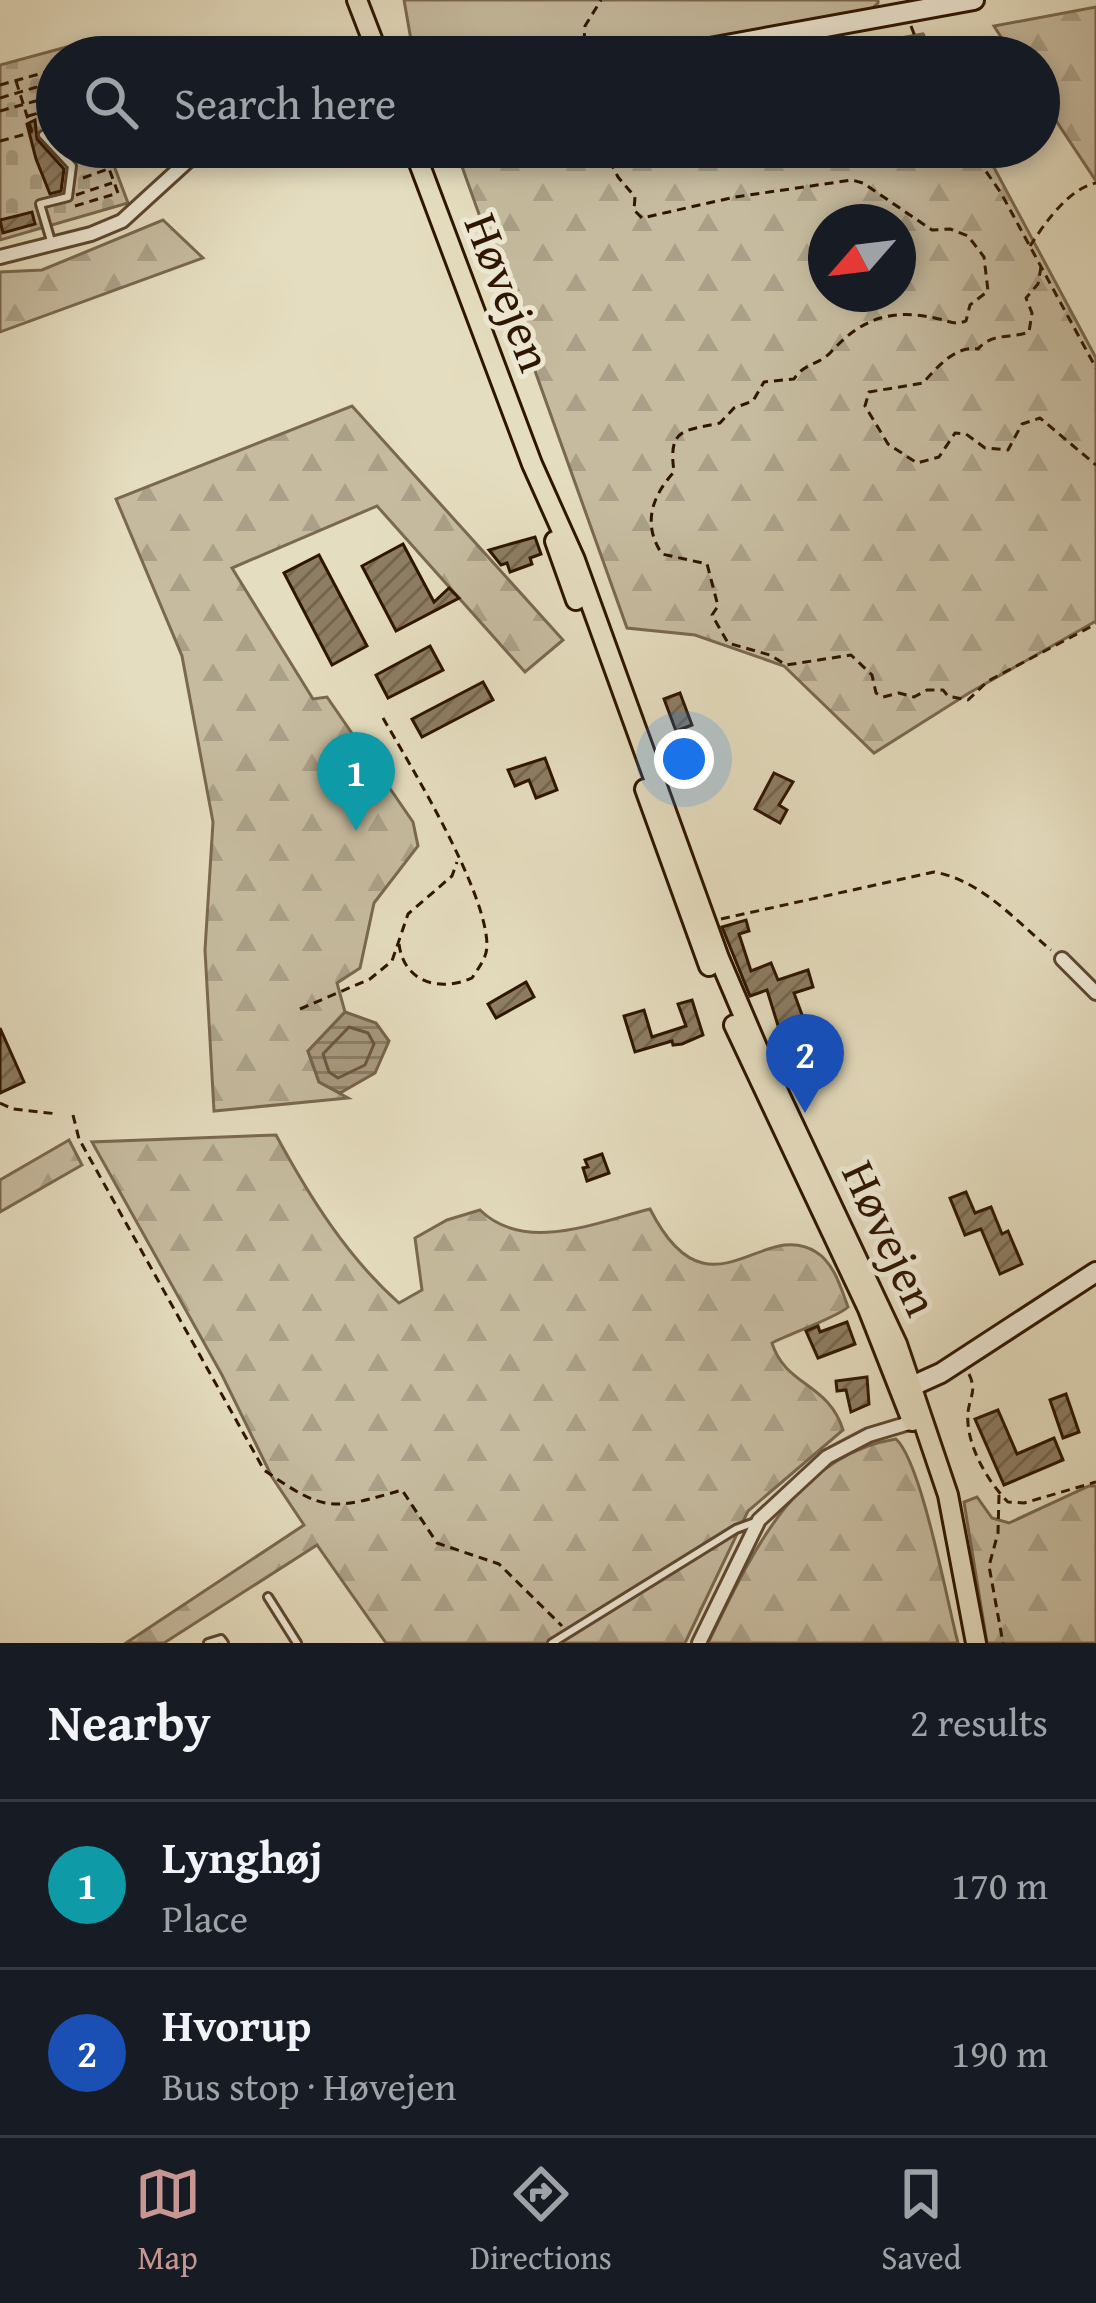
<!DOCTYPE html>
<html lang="en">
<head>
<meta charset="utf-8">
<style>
  :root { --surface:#171b24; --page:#20242c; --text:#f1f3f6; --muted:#9ea1a6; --line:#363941; --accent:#c59692 }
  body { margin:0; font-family:"Gentium Book Plus",serif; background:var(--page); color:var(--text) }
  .compass { position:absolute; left:808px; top:204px; width:108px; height:108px; border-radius:50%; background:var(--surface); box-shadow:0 6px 18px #0003; rotate:242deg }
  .you { position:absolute; left:684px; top:759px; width:42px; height:42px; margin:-30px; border:9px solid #fff; border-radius:50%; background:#1a73e8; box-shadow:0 0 0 18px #1a73e833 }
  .badge { display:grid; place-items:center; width:78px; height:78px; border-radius:50%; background:var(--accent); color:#fff; font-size:39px; font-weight:700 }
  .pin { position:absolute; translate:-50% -99px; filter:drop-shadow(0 3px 6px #0008) }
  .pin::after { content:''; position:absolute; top:63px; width:42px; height:36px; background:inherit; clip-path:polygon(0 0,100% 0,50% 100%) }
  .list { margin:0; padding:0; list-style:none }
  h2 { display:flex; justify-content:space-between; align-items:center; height:156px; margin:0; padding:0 48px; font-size:51px }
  h2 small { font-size:39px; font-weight:400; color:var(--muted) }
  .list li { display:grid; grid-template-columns:78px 1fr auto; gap:36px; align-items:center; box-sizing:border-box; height:168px; padding:0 48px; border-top:3px solid var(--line) }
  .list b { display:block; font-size:45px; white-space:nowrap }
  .list p { margin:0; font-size:39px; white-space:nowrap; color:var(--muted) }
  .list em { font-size:39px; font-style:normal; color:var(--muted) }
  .icon { flex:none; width:66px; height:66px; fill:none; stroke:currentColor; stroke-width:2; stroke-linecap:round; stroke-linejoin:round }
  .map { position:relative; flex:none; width:1096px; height:1643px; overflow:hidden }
  .search { position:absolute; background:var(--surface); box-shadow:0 6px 18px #0003; left:36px; right:36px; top:36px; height:132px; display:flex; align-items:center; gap:30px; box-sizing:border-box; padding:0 42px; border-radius:66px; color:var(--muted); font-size:45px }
  .sheet { height:492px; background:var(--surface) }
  nav { display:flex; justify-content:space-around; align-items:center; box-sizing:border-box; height:168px; border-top:3px solid var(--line); background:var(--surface); font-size:33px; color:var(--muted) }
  nav a { display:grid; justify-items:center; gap:6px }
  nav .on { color:var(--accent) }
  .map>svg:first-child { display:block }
  .grass { fill:#c6bb9f; stroke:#7a6850; stroke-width:3 }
  .forest { fill:url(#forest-firs); stroke:#7a6850; stroke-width:3; fill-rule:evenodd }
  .cemetery { fill:url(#cemetery-stones); stroke:#7a6850; stroke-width:3 }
  .water { fill:url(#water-rules); stroke:#77644c; stroke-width:3 }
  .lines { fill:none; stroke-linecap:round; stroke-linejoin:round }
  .shore { stroke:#6a573f; stroke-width:3 }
  .building { fill:url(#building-hatch); stroke:#2e1500; stroke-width:3 }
  .lane-casing { stroke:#5c4730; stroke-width:12 }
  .street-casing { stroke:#5c4730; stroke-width:18 }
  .secondary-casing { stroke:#2e1500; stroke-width:24 }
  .primary-casing { stroke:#2e1500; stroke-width:24 }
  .path { stroke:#2e1500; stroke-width:3; stroke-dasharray:9 6; stroke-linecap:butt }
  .lane { stroke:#eee9d5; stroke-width:6 }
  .street { stroke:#eee9d5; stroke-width:12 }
  .secondary { stroke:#eee9d5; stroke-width:18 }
  .primary { stroke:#e5ddbf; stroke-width:18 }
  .labels { text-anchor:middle; stroke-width:10; stroke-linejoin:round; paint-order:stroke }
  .street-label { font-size:48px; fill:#2e1500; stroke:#eee9d5 }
</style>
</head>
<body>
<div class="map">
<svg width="1096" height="1643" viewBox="0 0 1096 1643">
  <defs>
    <pattern id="forest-firs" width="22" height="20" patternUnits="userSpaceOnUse" patternTransform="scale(3)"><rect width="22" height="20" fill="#c6bb9f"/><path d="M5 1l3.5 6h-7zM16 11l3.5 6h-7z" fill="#aaa087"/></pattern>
    <pattern id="cemetery-stones" width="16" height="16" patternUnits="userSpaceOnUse" patternTransform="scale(3)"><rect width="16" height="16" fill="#c6bb9f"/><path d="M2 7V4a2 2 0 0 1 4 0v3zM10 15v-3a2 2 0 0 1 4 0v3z" fill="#aaa087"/></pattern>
    <pattern id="water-rules" width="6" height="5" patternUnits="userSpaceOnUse" patternTransform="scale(3)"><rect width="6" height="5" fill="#a7997e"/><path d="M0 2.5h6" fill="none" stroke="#887c65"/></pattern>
    <pattern id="building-hatch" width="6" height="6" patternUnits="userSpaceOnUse" patternTransform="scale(3)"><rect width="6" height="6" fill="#8d7d63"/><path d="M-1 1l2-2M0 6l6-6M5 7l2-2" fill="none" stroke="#74654f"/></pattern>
  </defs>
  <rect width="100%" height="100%" fill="#e5ddbf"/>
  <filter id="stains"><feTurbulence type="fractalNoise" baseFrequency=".00167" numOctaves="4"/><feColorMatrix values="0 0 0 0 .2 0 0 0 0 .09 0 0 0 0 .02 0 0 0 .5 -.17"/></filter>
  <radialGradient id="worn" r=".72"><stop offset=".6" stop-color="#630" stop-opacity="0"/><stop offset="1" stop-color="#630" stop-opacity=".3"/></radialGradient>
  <!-- grass -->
  <polygon class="grass" points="404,0 878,0 878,3 868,12 615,57 414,57"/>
  <!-- forest -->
  <g class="forest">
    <polygon points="1096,7 1096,181 1039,95 1039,57 1014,57 994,26"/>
    <polygon points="923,34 935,57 794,57"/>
    <path d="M455,147H983L1096,358V621L969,693L874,753L784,666L695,635L627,628ZM826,222H898V294H826Z"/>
    <polygon points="163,220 203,258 0,332 0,272 42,270"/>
    <polygon points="352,406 563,640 525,672 377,506 232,568 313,699 327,697 413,822 418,846 374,903 360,968 337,983 345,1012 308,1051 319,1082 348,1098 214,1111 205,950 213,822 182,656 116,499"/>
    <path d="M276,1135C309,1196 347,1257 399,1303L422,1290L415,1238L447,1220L480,1210C525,1254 597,1222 650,1209C709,1325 762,1217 816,1252C834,1263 841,1288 848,1307C838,1317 789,1334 772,1343C785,1386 829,1383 843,1430L748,1511L685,1643H386L317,1545L164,1643H126L304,1525L272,1477L222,1375L92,1142Z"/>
    <polygon points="69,1140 82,1165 0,1212 0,1180"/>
    <path d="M896,1439C922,1463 947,1602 958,1643H708C749,1560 793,1455 896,1439Z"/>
    <polygon points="1089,1486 1096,1486 1096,1643 987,1643 964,1502 977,1497 992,1518 1009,1523"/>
  </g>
  <!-- cemetery -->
  <polygon class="cemetery" points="70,46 74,57 57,57 57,147 107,147 128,203 0,240 0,65"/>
  <!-- water -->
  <polygon class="water" points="345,1012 376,1023 389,1041 375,1073 340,1093 319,1082 308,1051"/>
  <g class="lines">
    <!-- shore -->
    <polygon class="shore" points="349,1027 368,1033 374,1044 365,1065 338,1078 329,1072 323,1054"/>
  </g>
  <!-- building -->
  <g class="building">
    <polygon points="35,120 37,139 64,169 61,191 50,194 36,159 27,124"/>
    <polygon points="32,212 35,224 3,233 0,220"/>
    <polygon points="535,537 541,554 530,558 532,564 510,572 507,563 501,565 489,550"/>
    <polygon points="403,544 434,602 449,588 459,598 396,631 362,566"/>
    <polygon points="319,555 367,646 332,665 284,573"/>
    <polygon points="430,646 443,670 388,698 376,675"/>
    <polygon points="483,682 493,700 422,737 412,719"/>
    <polygon points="680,693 692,725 676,731 664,699"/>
    <polygon points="545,758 557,790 536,798 529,780 515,786 508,770"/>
    <polygon points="774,773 793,782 779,805 787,810 780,823 755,809"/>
    <polygon points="746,920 749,931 739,934 751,971 771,963 778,980 808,970 813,987 794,993 805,1023 780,1032 767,990 750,996 722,927"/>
    <polygon points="526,982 534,997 496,1018 488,1004"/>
    <polygon points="692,1000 703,1035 682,1044 673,1045 672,1041 635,1052 624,1016 644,1010 652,1037 686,1026 678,1004"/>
    <polygon points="0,1028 24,1082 0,1093"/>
    <polygon points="602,1154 609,1173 587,1181 583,1168 588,1167 585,1160"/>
    <polygon points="966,1192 975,1213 991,1207 1002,1234 1008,1231 1022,1264 1000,1274 981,1229 965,1235 950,1198"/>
    <polygon points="847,1322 855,1344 818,1358 806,1331 818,1326 820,1332"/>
    <polygon points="867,1377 869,1404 851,1412 846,1390 837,1391 836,1381"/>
    <polygon points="1066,1394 1079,1432 1063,1438 1050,1400"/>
    <polygon points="998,1410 1017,1454 1054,1438 1063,1460 1004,1485 975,1419"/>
  </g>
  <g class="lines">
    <defs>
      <g id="lane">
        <polyline points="43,135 72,166 68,197 40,204 51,241"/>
        <polyline points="109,152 137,148 186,159"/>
        <polyline points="268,1597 297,1643"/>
        <polyline points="208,1643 221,1639 224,1643"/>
        <polyline points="552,1643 736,1529 755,1522"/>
      </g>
      <g id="street">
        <polyline points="0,257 91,234 122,221 190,159 240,147"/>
        <polyline points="1062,959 1096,993"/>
        <polyline points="699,1643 759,1520 827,1457 869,1435 919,1420"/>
      </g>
      <g id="secondary">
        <polyline points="660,57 974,0"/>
        <polyline points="901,1391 941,1373 1096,1272"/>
      </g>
      <g id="primary">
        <polyline points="357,0 379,57"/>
        <polyline points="413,147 532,464 575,560 719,958 757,1047 897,1344 948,1495 976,1643"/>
        <polyline points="555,541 576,600"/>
        <polyline points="645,789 709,966"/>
        <polyline points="734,1025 868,1309 912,1421"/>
      </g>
    </defs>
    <!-- lane casing -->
    <use href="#lane" class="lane-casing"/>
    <!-- street casing -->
    <use href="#street" class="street-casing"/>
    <!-- secondary casing -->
    <use href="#secondary" class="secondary-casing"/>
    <!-- primary casing -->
    <use href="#primary" class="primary-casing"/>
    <!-- path -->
    <g class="path">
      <polyline points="911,26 923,57"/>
      <polyline points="583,57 585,26 601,0"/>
      <polyline points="16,81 32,132 36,131"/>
      <polyline points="0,85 57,69"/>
      <polyline points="0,98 57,81"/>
      <polyline points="0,111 57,95"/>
      <polyline points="28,116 57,108"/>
      <polyline points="0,141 30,133"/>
      <path d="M603,147L618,177L635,197L634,210L642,218L735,197L852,180L863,183L932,230L950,229L968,236L984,257L988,291L970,305L966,321C955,325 951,322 939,319C893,308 863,317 831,352C819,365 804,363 794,379L764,382L753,401L734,408L720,423C683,431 668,428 674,472C652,496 642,524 662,554L707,564L718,606L712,615L728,643L770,655L786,665L851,655L872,675L876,693L883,697L899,693L914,697L927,690H943L948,696L968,700L988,681L1096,624"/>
      <polyline points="969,147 1001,193 1096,368"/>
      <polyline points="82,162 101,155"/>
      <polyline points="83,178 108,169"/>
      <polyline points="76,195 112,183"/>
      <polyline points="75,206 118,193 107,163"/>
      <path d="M1030,246C1045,223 1068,189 1096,183"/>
      <path d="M1041,267L1038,284L1026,298L1032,313L1029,332C1011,339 993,332 978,349C956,345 937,367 923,383L869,392L865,406L888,444L917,463L939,457L955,433L966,434L985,448L1008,450L1022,424L1040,418L1096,465"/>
      <path d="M383,718C412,768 486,890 487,945C487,958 479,967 472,978C440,992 404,983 399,944"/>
      <path d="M721,919L934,872C981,880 1016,921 1051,950"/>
      <polyline points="300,1009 370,979 392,961 408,914 452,876 457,862"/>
      <polyline points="0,1103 13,1109 58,1114"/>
      <path d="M73,1115L79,1139L264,1470C325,1513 333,1510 402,1490L437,1543L499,1564L562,1626"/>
      <path d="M969,1374C977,1391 970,1396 968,1412C965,1443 987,1481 1008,1502L1024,1503L1096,1482"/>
      <polyline points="999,1495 998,1533 989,1566 1003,1643"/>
    </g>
    <!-- lane -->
    <use href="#lane" class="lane"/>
    <!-- street -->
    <use href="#street" class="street"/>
    <!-- secondary -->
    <use href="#secondary" class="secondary"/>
    <!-- primary -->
    <use href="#primary" class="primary"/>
  </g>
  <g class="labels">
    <!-- street labels -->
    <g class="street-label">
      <text transform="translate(509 292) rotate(69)" y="17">Høvejen</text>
      <text transform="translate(891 1238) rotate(65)" y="17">Høvejen</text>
    </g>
  </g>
  <rect width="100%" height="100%" filter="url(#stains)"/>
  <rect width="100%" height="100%" fill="url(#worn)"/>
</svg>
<svg class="compass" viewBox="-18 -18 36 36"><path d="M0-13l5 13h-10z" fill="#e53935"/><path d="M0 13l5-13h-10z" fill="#9ea1a6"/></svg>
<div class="you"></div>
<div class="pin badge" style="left:356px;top:831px;background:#0f9aa8">1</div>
<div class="pin badge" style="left:805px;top:1113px;background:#1a4fb4">2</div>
<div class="search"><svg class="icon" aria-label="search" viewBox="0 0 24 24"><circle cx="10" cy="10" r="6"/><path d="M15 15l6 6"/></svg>Search here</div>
</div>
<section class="sheet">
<h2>Nearby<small>2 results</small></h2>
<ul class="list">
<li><span class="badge" style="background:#0f9aa8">1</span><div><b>Lynghøj</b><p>Place</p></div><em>170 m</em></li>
<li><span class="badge" style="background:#1a4fb4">2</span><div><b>Hvorup</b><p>Bus stop · Høvejen</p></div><em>190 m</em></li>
</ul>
</section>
<nav>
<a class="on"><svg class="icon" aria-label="map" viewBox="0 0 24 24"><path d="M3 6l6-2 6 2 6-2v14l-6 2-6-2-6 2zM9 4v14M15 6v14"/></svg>Map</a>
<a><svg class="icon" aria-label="directions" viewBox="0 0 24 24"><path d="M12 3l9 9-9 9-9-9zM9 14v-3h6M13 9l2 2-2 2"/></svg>Directions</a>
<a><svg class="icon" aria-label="saved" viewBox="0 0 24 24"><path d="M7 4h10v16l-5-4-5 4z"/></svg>Saved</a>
</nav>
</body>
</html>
